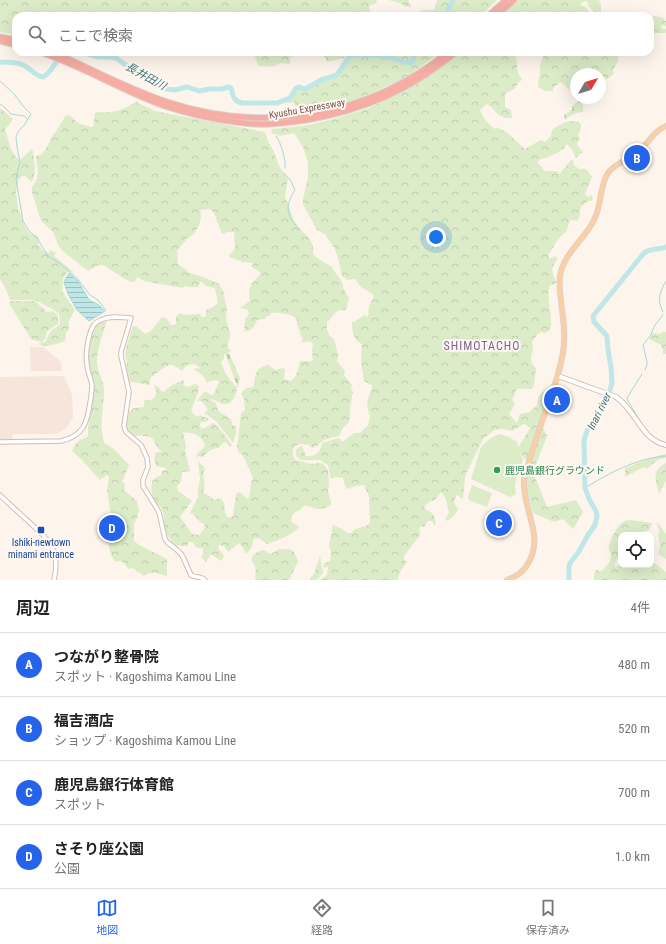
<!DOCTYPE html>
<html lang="ja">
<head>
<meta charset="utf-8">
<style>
  :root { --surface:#fff; --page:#f6f6f6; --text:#222; --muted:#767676; --line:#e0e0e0; --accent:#2563eb }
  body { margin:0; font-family:"Roboto Condensed","Noto Sans JP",sans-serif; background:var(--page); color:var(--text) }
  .controls { position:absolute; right:12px; bottom:12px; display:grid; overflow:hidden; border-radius:8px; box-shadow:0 4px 16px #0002 }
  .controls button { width:36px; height:36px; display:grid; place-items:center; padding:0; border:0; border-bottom:1px solid var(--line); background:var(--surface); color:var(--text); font:20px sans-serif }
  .compass { position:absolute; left:570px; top:68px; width:36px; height:36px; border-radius:50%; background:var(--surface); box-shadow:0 4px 16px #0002; rotate:52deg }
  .you { position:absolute; left:436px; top:237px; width:14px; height:14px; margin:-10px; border:3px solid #fff; border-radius:50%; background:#1a73e8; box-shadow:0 0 0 6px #1a73e833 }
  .badge { display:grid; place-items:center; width:26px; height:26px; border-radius:50%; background:var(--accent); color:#fff; font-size:13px; font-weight:700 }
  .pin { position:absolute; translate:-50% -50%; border:2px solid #fff; box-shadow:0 1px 4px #0006 }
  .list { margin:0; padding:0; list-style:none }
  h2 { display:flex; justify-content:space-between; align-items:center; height:52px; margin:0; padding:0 16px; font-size:17px }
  h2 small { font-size:13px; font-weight:400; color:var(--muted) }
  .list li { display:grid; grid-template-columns:26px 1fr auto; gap:12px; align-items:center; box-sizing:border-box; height:64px; padding:0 16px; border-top:1px solid var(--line) }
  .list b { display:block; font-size:15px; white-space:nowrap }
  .list p { margin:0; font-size:13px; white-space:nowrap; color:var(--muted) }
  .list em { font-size:13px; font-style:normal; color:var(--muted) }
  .icon { flex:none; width:22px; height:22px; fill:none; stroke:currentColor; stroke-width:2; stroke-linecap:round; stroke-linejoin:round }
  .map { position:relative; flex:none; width:666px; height:580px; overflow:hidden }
  .search { position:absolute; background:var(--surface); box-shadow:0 4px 16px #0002; left:12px; right:12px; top:12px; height:44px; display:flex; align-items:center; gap:10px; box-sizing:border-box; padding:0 14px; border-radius:12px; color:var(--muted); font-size:15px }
  .sheet { height:308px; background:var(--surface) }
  nav { display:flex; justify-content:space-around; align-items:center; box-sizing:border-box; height:56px; border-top:1px solid var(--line); background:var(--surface); font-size:11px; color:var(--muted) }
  nav a { display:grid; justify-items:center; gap:2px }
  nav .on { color:var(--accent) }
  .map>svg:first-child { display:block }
  .residential { fill:#f5e5da }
  .forest { fill:url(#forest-crowns) }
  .cemetery { fill:url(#cemetery-stones) }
  .pitch { fill:#dcecc9 }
  .water { fill:url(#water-rules); stroke:#a5d8d9 }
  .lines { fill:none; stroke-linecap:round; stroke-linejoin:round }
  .stream { stroke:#a5d8d9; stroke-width:1 }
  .river { stroke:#bfe7e8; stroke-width:5 }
  .tertiary-casing { stroke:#d3bcb3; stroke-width:5.5 }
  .secondary-casing { stroke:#d6bcb0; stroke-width:6 }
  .primary-casing { stroke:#d9d0cd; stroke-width:6 }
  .motorway-casing { stroke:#d9d0cd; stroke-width:7 }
  .tertiary { stroke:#fff; stroke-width:3.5 }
  .secondary { stroke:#fff; stroke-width:4 }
  .primary { stroke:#facfa5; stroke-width:4.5 }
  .motorway { stroke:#f6ada3; stroke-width:5 }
  .leisure-dot { fill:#2e9e5b; stroke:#fff8f2; stroke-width:1.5 }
  .transit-dot { fill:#1a4fb4; stroke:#fff8f2; stroke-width:1.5 }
  .labels { text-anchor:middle; stroke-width:4; stroke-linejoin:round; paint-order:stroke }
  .street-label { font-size:10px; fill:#79574d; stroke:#fff8f2 }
  .leisure-label { font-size:10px; fill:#27864d; stroke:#fff8f2; text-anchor:start }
  .transit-label { font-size:10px; fill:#164399; stroke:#fff8f2 }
  .water-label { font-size:11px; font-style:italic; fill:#407c7e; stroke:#fff8f2 }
  .quarter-label { font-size:12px; letter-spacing:1px; fill:#7e6694; stroke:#fff8f2 }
</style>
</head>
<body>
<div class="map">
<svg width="666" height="580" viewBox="0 0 666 580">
  <defs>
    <pattern id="forest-crowns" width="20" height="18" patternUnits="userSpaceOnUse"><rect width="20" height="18" fill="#dcecc9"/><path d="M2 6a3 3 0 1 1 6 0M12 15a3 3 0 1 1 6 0" fill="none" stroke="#c0ccae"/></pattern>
    <pattern id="cemetery-stones" width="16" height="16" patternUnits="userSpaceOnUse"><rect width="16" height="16" fill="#dcecc9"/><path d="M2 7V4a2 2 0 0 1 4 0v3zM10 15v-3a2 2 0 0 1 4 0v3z" fill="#c0ccae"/></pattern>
    <pattern id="water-rules" width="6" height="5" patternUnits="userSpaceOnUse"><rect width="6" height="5" fill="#bfe7e8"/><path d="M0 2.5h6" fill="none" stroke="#a0bebe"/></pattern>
  </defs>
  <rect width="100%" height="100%" fill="#fdf4eb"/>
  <!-- residential -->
  <g class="residential">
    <polygon points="30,347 43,347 61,362 62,370 61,371 31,371"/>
    <polygon points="64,376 72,395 73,412 73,417 69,424 66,428 58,433 52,434 13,434 12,439 11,440 0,440 0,377"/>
  </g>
  <!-- forest -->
  <g class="forest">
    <polygon points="0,0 376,0 377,2 375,4 369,5 370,10 369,16 135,16 132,13 128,13 127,16 16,16 16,35 0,32"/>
    <polygon points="389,0 408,0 411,5 410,8 408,6 405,7 402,4"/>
    <path d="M437,0H497L480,16H412C418,10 426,9 434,10Z"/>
    <polygon points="519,0 599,0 601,5 601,13 595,13 589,7 588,3 586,1 584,1 582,3 580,4 581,6 584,6 594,16 500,16"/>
    <polygon points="654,16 661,17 665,19 664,21 666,21 666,26 662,25 661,26 662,29 666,29 666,33 650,33 650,19"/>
    <path d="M251,52H348L344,58L327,62C326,58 324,55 321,54C314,51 298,55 290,57V64L280,63C274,68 265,66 258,66L255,56Z"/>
    <path d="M387,52H441L415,71L410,76L356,100L333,108L309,112L296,113L294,102L279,104L289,100L292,98L297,89C300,88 303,90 306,89C313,88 319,81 326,79C330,78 334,78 337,75C343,70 347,59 353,56C359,54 383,58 390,59Z"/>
    <path d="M459,52H512V55L516,57L517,63V70L522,80C518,82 518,84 516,87C513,91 508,91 505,94V107L511,110L512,118C508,118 503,118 499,115C495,112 492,107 487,104L480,110C483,118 489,125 495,129L498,127L501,130H504L525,149L541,140L545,142L551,136L552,130C560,124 572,117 581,124V128L578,135L580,139L578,141L577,145L582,151L584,152L579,155L576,158L573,151L567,144L563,149L559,152L546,158L540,159L537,162L545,171H557L559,174C563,171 567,164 571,160H573L574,165L579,169C587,168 587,170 592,177L585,194L588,197L591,195H592L593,200L591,201H588L581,207L579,219L577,221L570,220L566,232L561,236L556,242L549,254L548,256L549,258H552L555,256L557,258V260C549,269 553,273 556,282L555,284L550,285C545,299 554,315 550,330L545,333L540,332L533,340L532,342C536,352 525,359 536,368L534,385L532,389H517L512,400L515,404L509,414L517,423L520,414L530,412L537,405C537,399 539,394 544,391V400L547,403L540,422L547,436L533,472L547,507L576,500L583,512L573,529L563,519L554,522L533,513L525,485L529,469L526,461L518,448L530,428L524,424L512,431L502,429L494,430L483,439L466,474C464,482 464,491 463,499L457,495C453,501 454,504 458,509C456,515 451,518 447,521L445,519L449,513L446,499L441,492L435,500L430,501L424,507L426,510C433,512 437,518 435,526L432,521H428L424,527L421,526L419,530L420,532V535L404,556V560L407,562C405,565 402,568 400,572C399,575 399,577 397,580H320L327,575L328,567L324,568L323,564L330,561L331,552L329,546L333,525L340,528L348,533H351C356,526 365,529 370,523L369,496L364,485L356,486L346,489L343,478L335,477L331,479L328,465L320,460H301L296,456V450L299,447L302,446L306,456C311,457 318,455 320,449C321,447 322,445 322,443L339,438L341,441H344L354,433H360L368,425L370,417L367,406L368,399L372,388V385L364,381L361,362L362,344C353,340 352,331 352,322L356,321L364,315L368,317L369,306L374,296C368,288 360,291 356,279L348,280L342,276L338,258L335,249L325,234L317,230L303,204V199L308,177V163L303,147L294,133L280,136L271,133L272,129L309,125L337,118L369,108L416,84L429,76Z"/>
    <path d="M541,52H618V61L613,70L614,74C608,79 606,79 600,82V74H576V94C570,92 566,85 560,82L553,88V91H545L538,87C538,82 539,78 540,74C540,66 539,66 543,58Z"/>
    <path d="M136,102L155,111L265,132L268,141L274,152L279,166L288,179C287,182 285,195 285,197C289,205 291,214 295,222C301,234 315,236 313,254L317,258L332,267L335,272L342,282L343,288L349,298L346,310H339L335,313L327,323V329L329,335L334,340L336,346L338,356L337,361L345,371L344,375L352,385L351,388L353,393L352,395V398L350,407V418L349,422L343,428L339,436C334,437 328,438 323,441C318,444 319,446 312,448L308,444L305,445C300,442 297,445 293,449V457L296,460L311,464L318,463L323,464L328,470L329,483L328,492L329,495L331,502V505C327,507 321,510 317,509C312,508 309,505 303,506L300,510L295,512L292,516L291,521L299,527C291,536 278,540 267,544L260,539L255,538L253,541L252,547L246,554L242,546L239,543L228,552L224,546L219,545L218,548L224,556L221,561L211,554L206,562L201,557L203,555V548H197L192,542H189L187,546H182L178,545L177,548L170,543L171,540C161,528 166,521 162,508C153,503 149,490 153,480L158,476H161L162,471L166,470V468L156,466C154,461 154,457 156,452H162C158,448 155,445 153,439C147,435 142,435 135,436L128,432L126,429L129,412L134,408L144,407V400C150,402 157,398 156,391C156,390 154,386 154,385L160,388V390L164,392C170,385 176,383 184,380L183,385C188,388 190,387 195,384L199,386L198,392L191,411L194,415L198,417L200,415L209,419L206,422H201L200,425L201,429L204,428L214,423L224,434L232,445L230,447L226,442L223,443L218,448C211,449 208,451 203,457L199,456L197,458L196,456C198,452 202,450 205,446C202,434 193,433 183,432L186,446L185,451L190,471L182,472L181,482L177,486L178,491L192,501L180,517L192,534L199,535L204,529L205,525L200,522L194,515L190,513L196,501L198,499V489L200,480L198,461L205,468C203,473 203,477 204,482C205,485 204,489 203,492C207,496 210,495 214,500L221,498L224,503L225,513L228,518L233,516L236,494L239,492C243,494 245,497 248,499C252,492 249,485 253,478C250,470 246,462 242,454L239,453L237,447L241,413L245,410L244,399L241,394C244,388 247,388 253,387C256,376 254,368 268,365L275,370L283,368L285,369L284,379L291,381C298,375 298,369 300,361H313L312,349L313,344L310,341L301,343L303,338L301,336C299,328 296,326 297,319C292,314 278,312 271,313L270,316H267L265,319L257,320C253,329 254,329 244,332L245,319L248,316L249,312L247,309L240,308L250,301C247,286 252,284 261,273L252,267L253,263L242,262L236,259L231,258L229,256L235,248L234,232H227L222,234L214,213L210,209L200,210C203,218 198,231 191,236C188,238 188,237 186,240C182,244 182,246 177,250L178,264L190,273L203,277L219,284L224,293L225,300L227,309L226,320L230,332V337L227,347L231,351L224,355V359L221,362C224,372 229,380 237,387C236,396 232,408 220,403C217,401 216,400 211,399L210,401H213L216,403L218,411L231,419L233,426H236V434L233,443L216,421L204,413L208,410L202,401H197L203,393L206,391L210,395L214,394L219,382L217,380L207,382L202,375L193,369L201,368L194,364L187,365L182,371C179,369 173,364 170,365C167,365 153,375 151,378C149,381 150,382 150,385L132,382L128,383L126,367L127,362L125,354L126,348L132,328L133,326H136L145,334L151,331L162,317L166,318L171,325H174L176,324V317L179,313L186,315L200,314L201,317H204L206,316V310L213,307L218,303L215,288L206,286L202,282H200L198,287H190L184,286L183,288L144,281L138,277L134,282H130L103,265C95,265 95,268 88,271L64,252L59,247L53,232L43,222L40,218L32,192V187L36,181L38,174L36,156L42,154L49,144L52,136L57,130L66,115C72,115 73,119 77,122C82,125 87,126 93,127L95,113L97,112C112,114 123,110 136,102Z"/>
    <path d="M0,108L13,119L10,124L5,129C8,138 11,156 20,160L32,149L33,151C34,161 37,172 32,182L25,176H22L19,179L16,192L18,209L20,213L24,225L27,230L30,234L36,235L39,239C36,246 42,250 49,253L50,250L56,253L54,256L76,274L70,271L67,272L63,279L62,291L75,310L69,321V328L66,333L65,341C56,344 48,347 39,345V343L45,342L51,331L60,324L59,314L52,309L35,300H10L7,291L0,279Z"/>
    <polygon points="10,301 35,301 47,312 52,311 58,315 58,324 47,331 45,339 41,342 31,339 9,303"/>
    <path d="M108,318C104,330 96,351 97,363C98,374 105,382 104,393C103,409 99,427 104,443L114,449L129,465L122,482L125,484L124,490L137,501L139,510L137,518L134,524V541L139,545L167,559V576C158,574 152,570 144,576L133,568L128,569L125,564L121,561L115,562C110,554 107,545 110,536L107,539L104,535L103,530L114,517L110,511L108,495L107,490L109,477L107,475L100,480L82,460L72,451C76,442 78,440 88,437V427L90,414L93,390L87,368V353L90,340L98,323Z"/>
    <polygon points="663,332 666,332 666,354 663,354 663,350 661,345 649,339 652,333 660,334"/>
    <polygon points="666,454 666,458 657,460 647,469 644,467 625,477 625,468 654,457"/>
    <path d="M666,463V481L659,494C657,486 652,472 660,467C660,466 666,463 666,463Z"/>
    <path d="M631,520L652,523L649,530L639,533L638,535H621V551L619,557L616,560L614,567L621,565H651V560L666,572V580H594V574L596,570L601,571C607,567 611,562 611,555C611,550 610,554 609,549C608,542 618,524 625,521C627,520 629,520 631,520Z"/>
    <polygon points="658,523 666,534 666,559 658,554 660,545 658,534 660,533 657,524"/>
    <path d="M279,549C293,549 293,548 298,561L290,579L289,580H255C256,576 256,571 255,566C254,564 252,563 252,561C250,554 258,552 263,550L271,554Z"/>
    <polygon points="320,556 323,573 319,578 316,579 319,580 310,580 310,578 314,574"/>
  </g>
  <!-- cemetery -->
  <g class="cemetery">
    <path d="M580,100H583V112C576,112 571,115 566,119H565L564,115L572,110L573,105Z"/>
    <polygon points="229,353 240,378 238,388 230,367 226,354"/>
  </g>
  <!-- pitch -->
  <g class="pitch">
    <polygon points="499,434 509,437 517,442 523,460 515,484 516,494 510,497 471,479 481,447 491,438"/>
    <polygon points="472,485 492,493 487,507 469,500 468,497"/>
  </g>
  <!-- water -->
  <polygon class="water" points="69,273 78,281 89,300 99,305 105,311 89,321 77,310 68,294 64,282"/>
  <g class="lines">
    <!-- stream -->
    <g class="stream">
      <polyline points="0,81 14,94 23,106 31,114 25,124 18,132 16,137 17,147 20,162 17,174 16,179 23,221 29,231 37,238 43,248 49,257 58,262 77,278 90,295 98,300 106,310"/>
      <polyline points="0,104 3,106 11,114 24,116 27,119"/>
      <path d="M276,136C281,142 286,160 285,168"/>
      <path d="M284,173L291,181L295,190C289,200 285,208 291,219C293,223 297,226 300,230"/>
      <path d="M663,312C657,300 659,293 666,281"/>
      <polyline points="645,370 647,364 647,362 643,345 650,336 655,325 663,315"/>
      <polyline points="642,374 627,398 628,401 643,426"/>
      <path d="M585,488C609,473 637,458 666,456"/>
    </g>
    <!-- river -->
    <g class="river">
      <polyline points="445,16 453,0"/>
      <path d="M82,52L98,57H111L116,58L130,68L143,74L155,85L166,89L174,90L187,87L199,91L210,89H222L229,87L231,88C233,95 233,101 242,103H277L290,98L296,88L299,87L305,89L307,88L321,80L337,75L349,57L353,55H374L389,57L404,62L411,63L413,61L414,52"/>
      <path d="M0,62C7,62 17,62 23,65C30,68 35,76 43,77C53,72 54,61 63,55C68,53 74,53 80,52"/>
      <path d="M569,580V567L570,563L578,553L588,535L595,525L597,516L596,511L589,499L585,488L584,440L587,431L590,425L607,400L612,383L611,367L608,350L607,336L594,322L593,316L644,253C650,248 658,250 666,247"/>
    </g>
    <defs>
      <g id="tertiary">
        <path d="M0,442L61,441C83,436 87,424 90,403C91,397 92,391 92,385C91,378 87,371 87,364C85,355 88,333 94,325C95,323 98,321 101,320C110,315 122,318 131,318L121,352V356L129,392L124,426L126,432L141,445L147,458L148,467L143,480V486L159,512L165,539L168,543L177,550L182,555L191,575C196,578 201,576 205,580"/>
        <path d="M0,495C9,504 18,512 28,521C37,530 50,539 54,552C57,561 56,571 54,580"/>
      </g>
      <path id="secondary" d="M558,376L616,397C637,411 640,439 666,445"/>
      <path id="primary" d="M507,580C515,577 523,572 527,565C546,537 522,510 524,480C530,456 538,433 546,410C553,391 560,372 563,352C566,335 563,318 561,301C560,293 559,284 560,276C563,254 585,239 594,220C602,205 599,187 608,173C615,163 628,160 638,153C648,144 653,131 666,126"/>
      <g id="motorway">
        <polyline points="488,16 506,0"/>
        <polyline points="496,16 514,0"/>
        <polyline points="0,37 16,40"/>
        <polyline points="0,41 16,45"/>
        <path d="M40,52C83,66 122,91 165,106C188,114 212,119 236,122C243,123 250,124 257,124C273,125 290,122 306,120C364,110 410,90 456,52"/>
        <path d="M53,52C91,69 128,89 167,102C264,134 369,117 448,52"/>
      </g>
    </defs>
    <!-- tertiary casing -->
    <use href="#tertiary" class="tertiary-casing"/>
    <!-- secondary casing -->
    <use href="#secondary" class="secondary-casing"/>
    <!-- primary casing -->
    <use href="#primary" class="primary-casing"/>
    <!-- motorway casing -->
    <use href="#motorway" class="motorway-casing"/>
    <!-- tertiary -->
    <use href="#tertiary" class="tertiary"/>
    <!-- secondary -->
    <use href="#secondary" class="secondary"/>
    <!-- primary -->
    <use href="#primary" class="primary"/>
    <!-- motorway -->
    <use href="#motorway" class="motorway"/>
  </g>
  <!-- markers -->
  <circle class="leisure-dot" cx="497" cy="470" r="4"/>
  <rect class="transit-dot" x="37" y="526" width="8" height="8" rx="2"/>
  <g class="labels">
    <!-- street labels -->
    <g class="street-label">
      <text transform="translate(307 108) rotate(-10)" y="4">Kyushu Expressway</text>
    </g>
    <!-- leisure labels -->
    <g class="leisure-label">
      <text x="505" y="474">鹿児島銀行グラウンド</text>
    </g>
    <!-- transit labels -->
    <g class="transit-label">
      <text x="41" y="546">Ishiki-newtown<tspan x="41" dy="12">minami entrance</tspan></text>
    </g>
    <!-- water labels -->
    <g class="water-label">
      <text transform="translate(146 76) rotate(29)" y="4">長井田川</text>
      <text transform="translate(599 411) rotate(-63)" y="4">Inari river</text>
    </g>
    <!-- quarter labels -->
    <g class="quarter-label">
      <text x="482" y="350">SHIMOTACHO</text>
    </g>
  </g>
</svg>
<div class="controls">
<button><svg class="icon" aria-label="locate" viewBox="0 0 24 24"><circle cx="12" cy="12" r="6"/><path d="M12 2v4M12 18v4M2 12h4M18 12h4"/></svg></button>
</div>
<svg class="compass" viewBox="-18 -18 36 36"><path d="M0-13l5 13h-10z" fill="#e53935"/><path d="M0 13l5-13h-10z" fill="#767676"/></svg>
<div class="you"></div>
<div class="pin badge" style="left:557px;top:400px">A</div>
<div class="pin badge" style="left:637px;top:158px">B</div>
<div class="pin badge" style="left:499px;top:523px">C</div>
<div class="pin badge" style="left:112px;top:528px">D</div>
<div class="search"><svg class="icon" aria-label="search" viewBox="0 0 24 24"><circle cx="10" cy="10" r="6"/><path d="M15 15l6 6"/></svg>ここで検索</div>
</div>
<section class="sheet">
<h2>周辺<small>4件</small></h2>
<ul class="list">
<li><span class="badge">A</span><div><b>つながり整骨院</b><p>スポット · Kagoshima Kamou Line</p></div><em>480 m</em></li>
<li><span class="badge">B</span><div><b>福吉酒店</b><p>ショップ · Kagoshima Kamou Line</p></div><em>520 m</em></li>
<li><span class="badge">C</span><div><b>鹿児島銀行体育館</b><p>スポット</p></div><em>700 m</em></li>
<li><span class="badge">D</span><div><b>さそり座公園</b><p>公園</p></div><em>1.0 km</em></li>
</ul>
</section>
<nav>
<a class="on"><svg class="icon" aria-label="map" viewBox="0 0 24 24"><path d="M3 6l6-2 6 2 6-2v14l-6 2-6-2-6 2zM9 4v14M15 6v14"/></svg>地図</a>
<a><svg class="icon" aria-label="directions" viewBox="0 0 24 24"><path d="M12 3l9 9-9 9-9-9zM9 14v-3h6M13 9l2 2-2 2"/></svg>経路</a>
<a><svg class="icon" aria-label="saved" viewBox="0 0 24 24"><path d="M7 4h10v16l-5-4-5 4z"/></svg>保存済み</a>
</nav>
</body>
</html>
